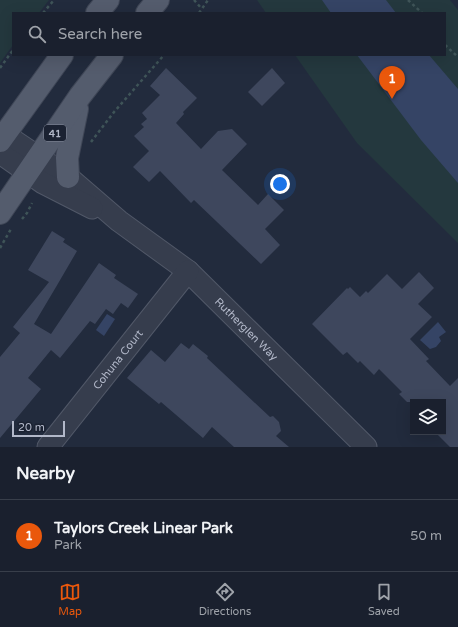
<!DOCTYPE html>
<html lang="en">
<head>
<meta charset="utf-8">
<style>
  :root { --surface:#1a202e; --page:#272d3a; --text:#f1f3f6; --muted:#9fa3aa; --line:#383e4a; --accent:#ea580c }
  body { margin:0; font-family:"Varela Round",sans-serif; background:var(--page); color:var(--text) }
  .controls { position:absolute; right:12px; bottom:12px; display:grid; overflow:hidden; border-radius:0px; box-shadow:0 4px 16px #0002 }
  .controls button { width:36px; height:36px; display:grid; place-items:center; padding:0; border:0; border-bottom:1px solid var(--line); background:var(--surface); color:var(--text); font:20px sans-serif }
  .scale { position:absolute; left:12px; bottom:10px; width:53px; box-sizing:border-box; padding-left:4px; border:2px solid #b2b8c9; border-top:0; font-size:11px; line-height:14px; white-space:nowrap; color:#b2b8c9; -webkit-text-stroke:3px #1b2232; paint-order:stroke }
  .you { position:absolute; left:280px; top:184px; width:14px; height:14px; margin:-10px; border:3px solid #fff; border-radius:50%; background:#1a73e8; box-shadow:0 0 0 6px #1a73e833 }
  .badge { display:grid; place-items:center; width:26px; height:26px; border-radius:50%; background:var(--accent); color:#fff; font-size:13px; font-weight:700 }
  .pin { position:absolute; translate:-50% -33px; filter:drop-shadow(0 1px 2px #0008) }
  .pin::after { content:''; position:absolute; top:21px; width:14px; height:12px; background:inherit; clip-path:polygon(0 0,100% 0,50% 100%) }
  .list { margin:0; padding:0; list-style:none }
  h2 { display:flex; justify-content:space-between; align-items:center; height:52px; margin:0; padding:0 16px; font-size:17px }
  h2 small { font-size:13px; font-weight:400; color:var(--muted) }
  .list li { display:grid; grid-template-columns:26px 1fr auto; gap:12px; align-items:center; box-sizing:border-box; height:72px; padding:0 16px; border-top:1px solid var(--line) }
  .list b { display:block; font-size:15px; white-space:nowrap }
  .list p { margin:0; font-size:13px; white-space:nowrap; color:var(--muted) }
  .list em { font-size:13px; font-style:normal; color:var(--muted) }
  .icon { flex:none; width:22px; height:22px; fill:none; stroke:currentColor; stroke-width:2; stroke-linecap:round; stroke-linejoin:round }
  .map { position:relative; flex:none; width:458px; height:447px; overflow:hidden }
  .search { position:absolute; background:var(--surface); box-shadow:0 4px 16px #0002; left:12px; right:12px; top:12px; height:44px; display:flex; align-items:center; gap:10px; box-sizing:border-box; padding:0 14px; border-radius:0px; color:var(--muted); font-size:15px }
  .sheet { height:124px; background:var(--surface) }
  nav { display:flex; justify-content:space-around; align-items:center; box-sizing:border-box; height:56px; border-top:1px solid var(--line); background:var(--surface); font-size:11px; color:var(--muted) }
  nav a { display:grid; justify-items:center; gap:2px }
  nav .on { color:var(--accent) }
  .map>svg:first-child { display:block }
  .green { fill:#24383e }
  .water { fill:#354465 }
  .building { fill:#3e475d }
  .lines { fill:none; stroke-linecap:round; stroke-linejoin:round }
  .minor-casing { stroke:#515868; stroke-width:23 }
  .major-casing { stroke:#3f4656; stroke-width:24 }
  .path { stroke:#3f5458; stroke-width:2.5; stroke-dasharray:3 3; stroke-linecap:butt }
  .minor { stroke:#363d4d; stroke-width:21 }
  .major { stroke:#545c6d; stroke-width:22 }
  .labels { text-anchor:middle; stroke-width:3.5; stroke-linejoin:round; paint-order:stroke }
  .shield { fill:#1b2232; stroke:#858b9c; stroke-width:1 }
  .shield-label { font-size:10px; font-weight:bold; fill:#b2b8c9 }
  .street-label { font-size:11px; fill:#b2b8c9; stroke:#1b2232 }
</style>
</head>
<body>
<div class="map">
<svg width="458" height="447" viewBox="0 0 458 447">
  <rect width="100%" height="100%" fill="#222b3d"/>
  <!-- green -->
  <g class="green">
    <polygon points="0,0 49,0 39,13 13,13 13,45 0,63"/>
    <polygon points="257,0 450,0 458,10 458,243 357,143 295,55 445,55 445,13 266,13"/>
  </g>
  <!-- water -->
  <g class="water">
    <polygon points="322,0 386,0 396,13 331,13"/>
    <polygon points="357,55 429,55 458,89 458,183 421,140"/>
    <polygon points="107,314 115,319 104,336 96,330"/>
    <polygon points="438,322 446,332 439,337 441,341 436,347 430,349 420,340"/>
  </g>
  <!-- building -->
  <g class="building">
    <polygon points="166,68 197,98 183,112 184,114 176,123 201,149 218,131 232,129 247,144 222,170 258,205 268,194 284,210 265,229 280,245 261,264 194,200 191,203 160,171 149,182 133,167 149,151 134,136 144,127 141,124 147,119 142,113 160,95 150,86"/>
    <polygon points="272,68 285,83 262,106 248,92"/>
    <polygon points="52,231 65,239 63,242 77,251 56,287 50,283 56,287 34,324 51,334 99,263 116,275 114,278 138,294 128,308 121,303 113,314 106,309 95,324 90,321 60,358 51,350 28,378 41,389 0,438 0,357 20,333 13,327 49,282 28,270"/>
    <polygon points="419,272 434,288 418,304 432,317 410,339 429,359 426,361 450,386 458,378 458,447 450,447 435,432 443,432 443,402 407,402 399,394 402,392 379,369 374,375 360,361 358,363 347,352 343,355 312,324 347,288 348,289 350,287 360,297 366,291 368,293 387,274 402,289"/>
    <polygon points="181,343 189,349 193,344 208,356 207,358 270,417 273,416 279,422 281,431 276,436 289,447 234,447 212,427 203,438 161,402 159,404 127,378 151,350 165,362"/>
  </g>
  <g class="lines">
    <defs>
      <g id="minor">
        <path id="s1" d="M4,134L68,177L119,221L188,271L366,447"/>
        <polyline points="0,153 43,183 92,208"/>
        <path id="s2" d="M48,447L188,271"/>
      </g>
      <g id="major">
        <polyline points="97,13 108,0"/>
        <polyline points="147,13 158,0"/>
        <polyline points="0,141 62,55"/>
        <polyline points="68,177 67,158 77,109"/>
        <polyline points="0,213 80,96 112,55"/>
      </g>
    </defs>
    <!-- minor casing -->
    <use href="#minor" class="minor-casing"/>
    <!-- major casing -->
    <use href="#major" class="major-casing"/>
    <!-- path -->
    <g class="path">
      <polyline points="194,0 202,9"/>
      <polyline points="408,0 422,13"/>
      <polyline points="43,13 54,0"/>
      <polyline points="199,13 208,0"/>
      <polyline points="445,45 458,57"/>
      <polyline points="0,68 13,50"/>
      <polyline points="91,142 114,112 164,55"/>
      <polyline points="22,219 27,213 32,203"/>
      <polyline points="0,248 11,229"/>
    </g>
    <!-- minor -->
    <use href="#minor" class="minor"/>
    <!-- major -->
    <use href="#major" class="major"/>
  </g>
  <g class="labels">
    <!-- shield labels -->
    <rect class="shield" x="44" y="125" width="22" height="16" rx="3"/>
    <g class="shield-label">
      <text x="55" y="137">41</text>
    </g>
    <!-- street labels -->
    <g class="street-label">
      <text dy="4" stroke="none"><textPath href="#s1" startOffset="312">Rutherglen Way</textPath></text>
      <text dy="4" stroke="none"><textPath href="#s2" startOffset="112">Cohuna Court</textPath></text>
    </g>
  </g>
</svg>
<div class="controls">
<button><svg class="icon" aria-label="layers" viewBox="0 0 24 24"><path d="M12 4l9 5-9 5-9-5zM3 14l9 5 9-5"/></svg></button>
</div>
<div class="scale">20 m</div>
<div class="you"></div>
<div class="pin badge" style="left:392px;top:99px">1</div>
<div class="search"><svg class="icon" aria-label="search" viewBox="0 0 24 24"><circle cx="10" cy="10" r="6"/><path d="M15 15l6 6"/></svg>Search here</div>
</div>
<section class="sheet">
<h2>Nearby<small></small></h2>
<ul class="list">
<li><span class="badge">1</span><div><b>Taylors Creek Linear Park</b><p>Park</p></div><em>50 m</em></li>
</ul>
</section>
<nav>
<a class="on"><svg class="icon" aria-label="map" viewBox="0 0 24 24"><path d="M3 6l6-2 6 2 6-2v14l-6 2-6-2-6 2zM9 4v14M15 6v14"/></svg>Map</a>
<a><svg class="icon" aria-label="directions" viewBox="0 0 24 24"><path d="M12 3l9 9-9 9-9-9zM9 14v-3h6M13 9l2 2-2 2"/></svg>Directions</a>
<a><svg class="icon" aria-label="saved" viewBox="0 0 24 24"><path d="M7 4h10v16l-5-4-5 4z"/></svg>Saved</a>
</nav>
</body>
</html>
